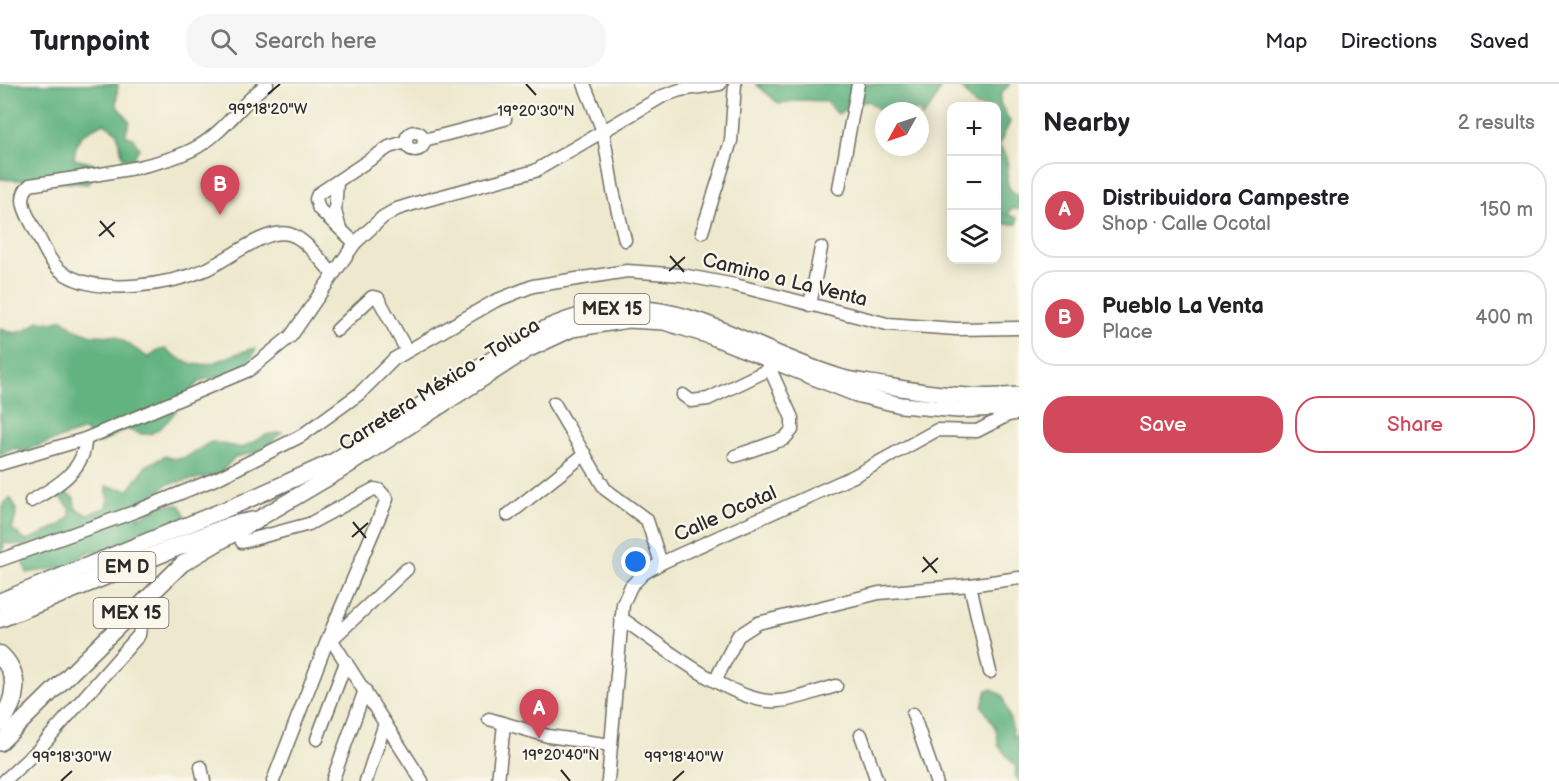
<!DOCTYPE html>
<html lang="en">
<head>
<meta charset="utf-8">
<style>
  :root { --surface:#fff; --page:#f6f6f6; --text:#202124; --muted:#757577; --line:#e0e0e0; --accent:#d1495b }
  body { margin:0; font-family:"Balsamiq Sans",sans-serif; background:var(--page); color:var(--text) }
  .controls { position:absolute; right:18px; top:18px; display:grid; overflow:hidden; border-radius:12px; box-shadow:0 3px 15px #0003 }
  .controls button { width:54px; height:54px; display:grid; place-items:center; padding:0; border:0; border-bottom:2px solid var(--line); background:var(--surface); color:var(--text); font:30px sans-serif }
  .compass { position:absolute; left:875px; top:18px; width:54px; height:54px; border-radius:50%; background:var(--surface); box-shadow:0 3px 15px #0003; rotate:230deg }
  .you { position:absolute; left:636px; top:478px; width:21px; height:21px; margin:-15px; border:4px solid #fff; border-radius:50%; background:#1a73e8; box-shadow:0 0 0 9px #1a73e833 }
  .badge { display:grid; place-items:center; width:39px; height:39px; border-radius:50%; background:var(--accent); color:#fff; font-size:20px; font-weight:700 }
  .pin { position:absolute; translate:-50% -50px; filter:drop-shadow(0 2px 3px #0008) }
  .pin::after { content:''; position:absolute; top:32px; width:21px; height:18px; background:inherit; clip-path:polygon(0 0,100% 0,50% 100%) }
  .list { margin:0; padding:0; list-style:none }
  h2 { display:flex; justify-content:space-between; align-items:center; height:78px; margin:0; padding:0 24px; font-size:26px }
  h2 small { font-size:20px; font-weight:400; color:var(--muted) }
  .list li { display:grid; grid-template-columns:39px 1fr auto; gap:18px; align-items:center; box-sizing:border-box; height:96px; margin:0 12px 12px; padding:0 12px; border:2px solid var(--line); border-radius:24px }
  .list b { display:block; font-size:22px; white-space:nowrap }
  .list p { margin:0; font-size:20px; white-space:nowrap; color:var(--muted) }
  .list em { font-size:20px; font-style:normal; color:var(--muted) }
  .actions { display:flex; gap:12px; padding:18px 24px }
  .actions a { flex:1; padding:14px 0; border:2px solid var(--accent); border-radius:24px; text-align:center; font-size:21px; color:var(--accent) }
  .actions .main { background:var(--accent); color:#fff }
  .icon { flex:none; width:33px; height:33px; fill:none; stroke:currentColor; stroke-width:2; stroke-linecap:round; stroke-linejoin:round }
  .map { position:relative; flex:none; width:1019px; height:697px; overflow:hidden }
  header { display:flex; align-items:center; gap:36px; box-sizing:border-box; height:84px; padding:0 30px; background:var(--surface); border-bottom:2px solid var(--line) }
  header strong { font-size:28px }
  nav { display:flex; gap:33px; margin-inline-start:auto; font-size:21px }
  .search { width:420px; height:54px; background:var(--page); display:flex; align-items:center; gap:15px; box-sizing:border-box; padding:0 21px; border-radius:24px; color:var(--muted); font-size:22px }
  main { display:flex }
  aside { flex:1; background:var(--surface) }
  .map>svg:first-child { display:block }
  .forest { fill:#62b380; stroke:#466f56; stroke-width:1.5 }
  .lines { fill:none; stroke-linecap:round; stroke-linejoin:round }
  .minor-casing { stroke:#6f6e64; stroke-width:15 }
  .major-casing { stroke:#6f6e64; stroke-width:18 }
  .highway-casing { stroke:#6f6e64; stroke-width:21 }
  .minor { stroke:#fff; stroke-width:12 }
  .major { stroke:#fff; stroke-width:15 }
  .highway { stroke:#fff; stroke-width:18 }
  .ticks { fill:none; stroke:#2b2b2b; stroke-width:2 }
  .labels { text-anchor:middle; stroke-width:4.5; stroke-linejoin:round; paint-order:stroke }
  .shield { fill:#fbf7ec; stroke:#696865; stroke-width:1.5 }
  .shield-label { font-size:18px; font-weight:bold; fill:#2b2b2b }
  .street-label { font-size:20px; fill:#2b2b2b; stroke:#fbf7ec }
  .ticks-label { font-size:15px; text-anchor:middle; fill:#2b2b2b; stroke:#fbf7ec; stroke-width:4.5; stroke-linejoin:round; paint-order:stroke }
</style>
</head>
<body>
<header>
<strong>Turnpoint</strong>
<div class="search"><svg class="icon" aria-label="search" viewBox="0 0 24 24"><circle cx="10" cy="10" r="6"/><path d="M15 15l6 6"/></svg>Search here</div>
<nav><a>Map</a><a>Directions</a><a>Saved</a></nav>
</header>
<main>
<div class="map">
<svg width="1019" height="697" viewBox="0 0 1019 697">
  <rect width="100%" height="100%" fill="#fbf7ec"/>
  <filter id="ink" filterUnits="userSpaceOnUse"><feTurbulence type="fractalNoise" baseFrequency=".0167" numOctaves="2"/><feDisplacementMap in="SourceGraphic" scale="12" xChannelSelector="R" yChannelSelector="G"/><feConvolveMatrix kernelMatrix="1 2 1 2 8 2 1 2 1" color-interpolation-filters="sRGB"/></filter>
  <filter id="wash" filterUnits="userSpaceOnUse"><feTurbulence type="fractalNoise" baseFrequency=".008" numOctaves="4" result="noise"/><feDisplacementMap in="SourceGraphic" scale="24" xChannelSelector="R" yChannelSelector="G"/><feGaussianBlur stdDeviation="1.35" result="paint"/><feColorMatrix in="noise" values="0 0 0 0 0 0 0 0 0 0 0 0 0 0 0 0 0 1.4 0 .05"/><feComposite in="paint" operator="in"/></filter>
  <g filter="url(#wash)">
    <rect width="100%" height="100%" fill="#eee9ce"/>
    <!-- forest -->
    <g class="forest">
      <path d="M0,0H118L116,21L130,38L125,51L133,54L139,64L133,75L123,74L117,48L104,39C83,49 76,51 74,75L94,80L99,87L88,100L0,95Z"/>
      <path d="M756,0H940C941,9 930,25 922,33L920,27L896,25L884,29L868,17L850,22L838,30L825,17L798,16L779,20Z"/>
      <path d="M963,0H1010L1001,9L1000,19L1010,38L999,61C1001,65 1006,71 1007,75C1010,89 1000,102 1019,112V125H1012L1007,130L1017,134V140H998L1003,129L997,128L996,22H976L960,2Z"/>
      <path d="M63,235L73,244L92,251L116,252L149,274L156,267L166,265C204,297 217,272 256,264C253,275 239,288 227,292C216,295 204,292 196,301C180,316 173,338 152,349C143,353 134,347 125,345L101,359L95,358L85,346L34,363L24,369L15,364L0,371V244C15,253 26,248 38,237L52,238Z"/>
      <path d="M282,348L262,367L235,373L218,391L167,400L150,416L141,415L134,423L140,426L139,434L162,420L180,421L186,433L168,448L158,451L144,447L137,450L116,469L88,468L66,483L27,489L22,475L24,462L4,459L3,468L0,470L3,420L10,414C19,423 16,434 12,445L26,457L61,441L70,433V424L61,414V406L74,414L75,424L87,431L105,424L108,415L106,402L129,406L146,382L165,372C185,381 195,365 212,358L242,364L266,351Z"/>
      <path d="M992,605L1003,612C1005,627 1014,639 1013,653L1019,651V697L1015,691L1016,683L998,661C998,642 992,640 982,622L987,606Z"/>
    </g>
  </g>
  <g filter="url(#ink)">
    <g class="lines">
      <defs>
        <g id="minor">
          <path d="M267,0C242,18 226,46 199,62C159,86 78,92 30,101C15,114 28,132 35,146C43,161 50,181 65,190C101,212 170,201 207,185C229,175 265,144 289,150C305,154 321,177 332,189"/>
          <polyline points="584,0 603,47 613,107 625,156"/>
          <circle cx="415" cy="57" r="9"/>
          <polyline points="424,56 505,35"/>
          <polyline points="337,99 335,127 339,141"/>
          <polyline points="839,104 858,0"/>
          <polyline points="702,148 731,57 735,0"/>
          <polyline points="355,159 319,125 316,115 318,110 389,63 405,58"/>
          <polyline points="810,221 821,164"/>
          <polyline points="337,246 372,213 378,214 407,267"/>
          <polyline points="683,311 691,317 708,315 770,285"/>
          <polyline points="554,319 605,405 647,436 661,479"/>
          <polyline points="735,372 784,355 792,346 792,334 766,276"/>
          <polyline points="0,380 85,355 249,286 291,252 355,159 383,133 397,125 416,119 535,87 663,12 680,6 720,0"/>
          <path d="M31,417C54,404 86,386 85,355"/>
          <polyline points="508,431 585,370"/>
          <polyline points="238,447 242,458 309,440 374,405 379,406 387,415 329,552 273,697"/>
          <polyline points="0,476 134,428 220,393 301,352 359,310 394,275 495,217 533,202 627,187 682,191 735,201 887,240 956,245 1019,244"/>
          <polyline points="970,501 990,588"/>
          <path d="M621,534C657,558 735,622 778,617C797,616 817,607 836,602"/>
          <polyline points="329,552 422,697"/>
          <polyline points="331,556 407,485"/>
          <polyline points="715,597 738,552 758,539 879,509 970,501 1019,494"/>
          <polyline points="913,630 936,697"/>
          <polyline points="489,635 548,652 611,661"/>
          <polyline points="861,651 877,697"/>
          <polyline points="317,655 346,578"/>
          <polyline points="201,683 204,697"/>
          <polyline points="333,695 365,606"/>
          <polyline points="4,697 38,666 139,551 140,544 135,525"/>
          <polyline points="366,697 385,639"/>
          <polyline points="498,697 504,640"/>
          <polyline points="608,697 623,520 631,502 644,489 661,479 854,392 937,346 977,347 1008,331 1019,329"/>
        </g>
        <g id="major">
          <path d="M0,517L241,419L334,377L525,254C661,183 719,257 843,294C858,298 873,299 888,302C933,310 974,315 1019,311"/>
          <polyline points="0,659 182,480 338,388 527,266 572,245 628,236 664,238 710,252 856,310 901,321 958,326 1019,323"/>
        </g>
        <g id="highway">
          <polyline points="0,534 189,458 234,441 255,437"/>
          <path d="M0,571C21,591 17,617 0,638"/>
        </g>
      </defs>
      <!-- minor casing -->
      <use href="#minor" class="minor-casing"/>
      <!-- major casing -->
      <use href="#major" class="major-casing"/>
      <!-- highway casing -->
      <use href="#highway" class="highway-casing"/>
      <!-- minor -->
      <use href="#minor" class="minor"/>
      <!-- major -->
      <use href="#major" class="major"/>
      <!-- highway -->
      <use href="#highway" class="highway"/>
    </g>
  </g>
  <!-- ticks -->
  <path class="ticks" d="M526,0L536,11M268,10L280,0M100,137L114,153M99,152L115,138M670,172L684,188M669,187L685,173M353,438L366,454M352,453L368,439M923,473L937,489M922,488L938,474M561,686L570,697M61,697L72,687M673,697L684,687"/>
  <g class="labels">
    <!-- shield labels -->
    <g class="shield">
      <rect x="574.5" y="210" width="75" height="30" rx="4.5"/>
      <rect x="98.5" y="468" width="57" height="30" rx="4.5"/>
      <rect x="93.5" y="514" width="75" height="30" rx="4.5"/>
    </g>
    <g class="shield-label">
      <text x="612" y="231">MEX 15</text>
      <text x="127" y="489">EM D</text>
      <text x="131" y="535">MEX 15</text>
    </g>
    <!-- street labels -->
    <g class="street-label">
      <text transform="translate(785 195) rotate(14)" y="7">Camino a La Venta</text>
      <text transform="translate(439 300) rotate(-32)" y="7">Carretera México - Toluca</text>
      <text transform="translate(725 429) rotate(-24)" y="7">Calle Ocotal</text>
    </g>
  </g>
  <g class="ticks-label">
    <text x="268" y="30">99°18'20"W</text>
    <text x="536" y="32">19°20'30"N</text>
    <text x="561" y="676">19°20'40"N</text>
    <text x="72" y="678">99°18'30"W</text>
    <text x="684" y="678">99°18'40"W</text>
  </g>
</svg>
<div class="controls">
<button>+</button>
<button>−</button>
<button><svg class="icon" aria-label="layers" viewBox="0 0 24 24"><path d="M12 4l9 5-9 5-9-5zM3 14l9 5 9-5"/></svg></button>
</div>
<svg class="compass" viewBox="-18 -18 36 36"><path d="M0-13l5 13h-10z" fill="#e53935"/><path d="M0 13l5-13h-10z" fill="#757577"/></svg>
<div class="you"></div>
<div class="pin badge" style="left:539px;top:655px">A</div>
<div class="pin badge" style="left:220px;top:131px">B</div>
</div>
<aside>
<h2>Nearby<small>2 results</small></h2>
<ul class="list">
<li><span class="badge">A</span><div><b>Distribuidora Campestre</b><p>Shop · Calle Ocotal</p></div><em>150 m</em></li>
<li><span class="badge">B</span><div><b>Pueblo La Venta</b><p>Place</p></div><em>400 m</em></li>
</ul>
<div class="actions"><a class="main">Save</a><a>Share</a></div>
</aside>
</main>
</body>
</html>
